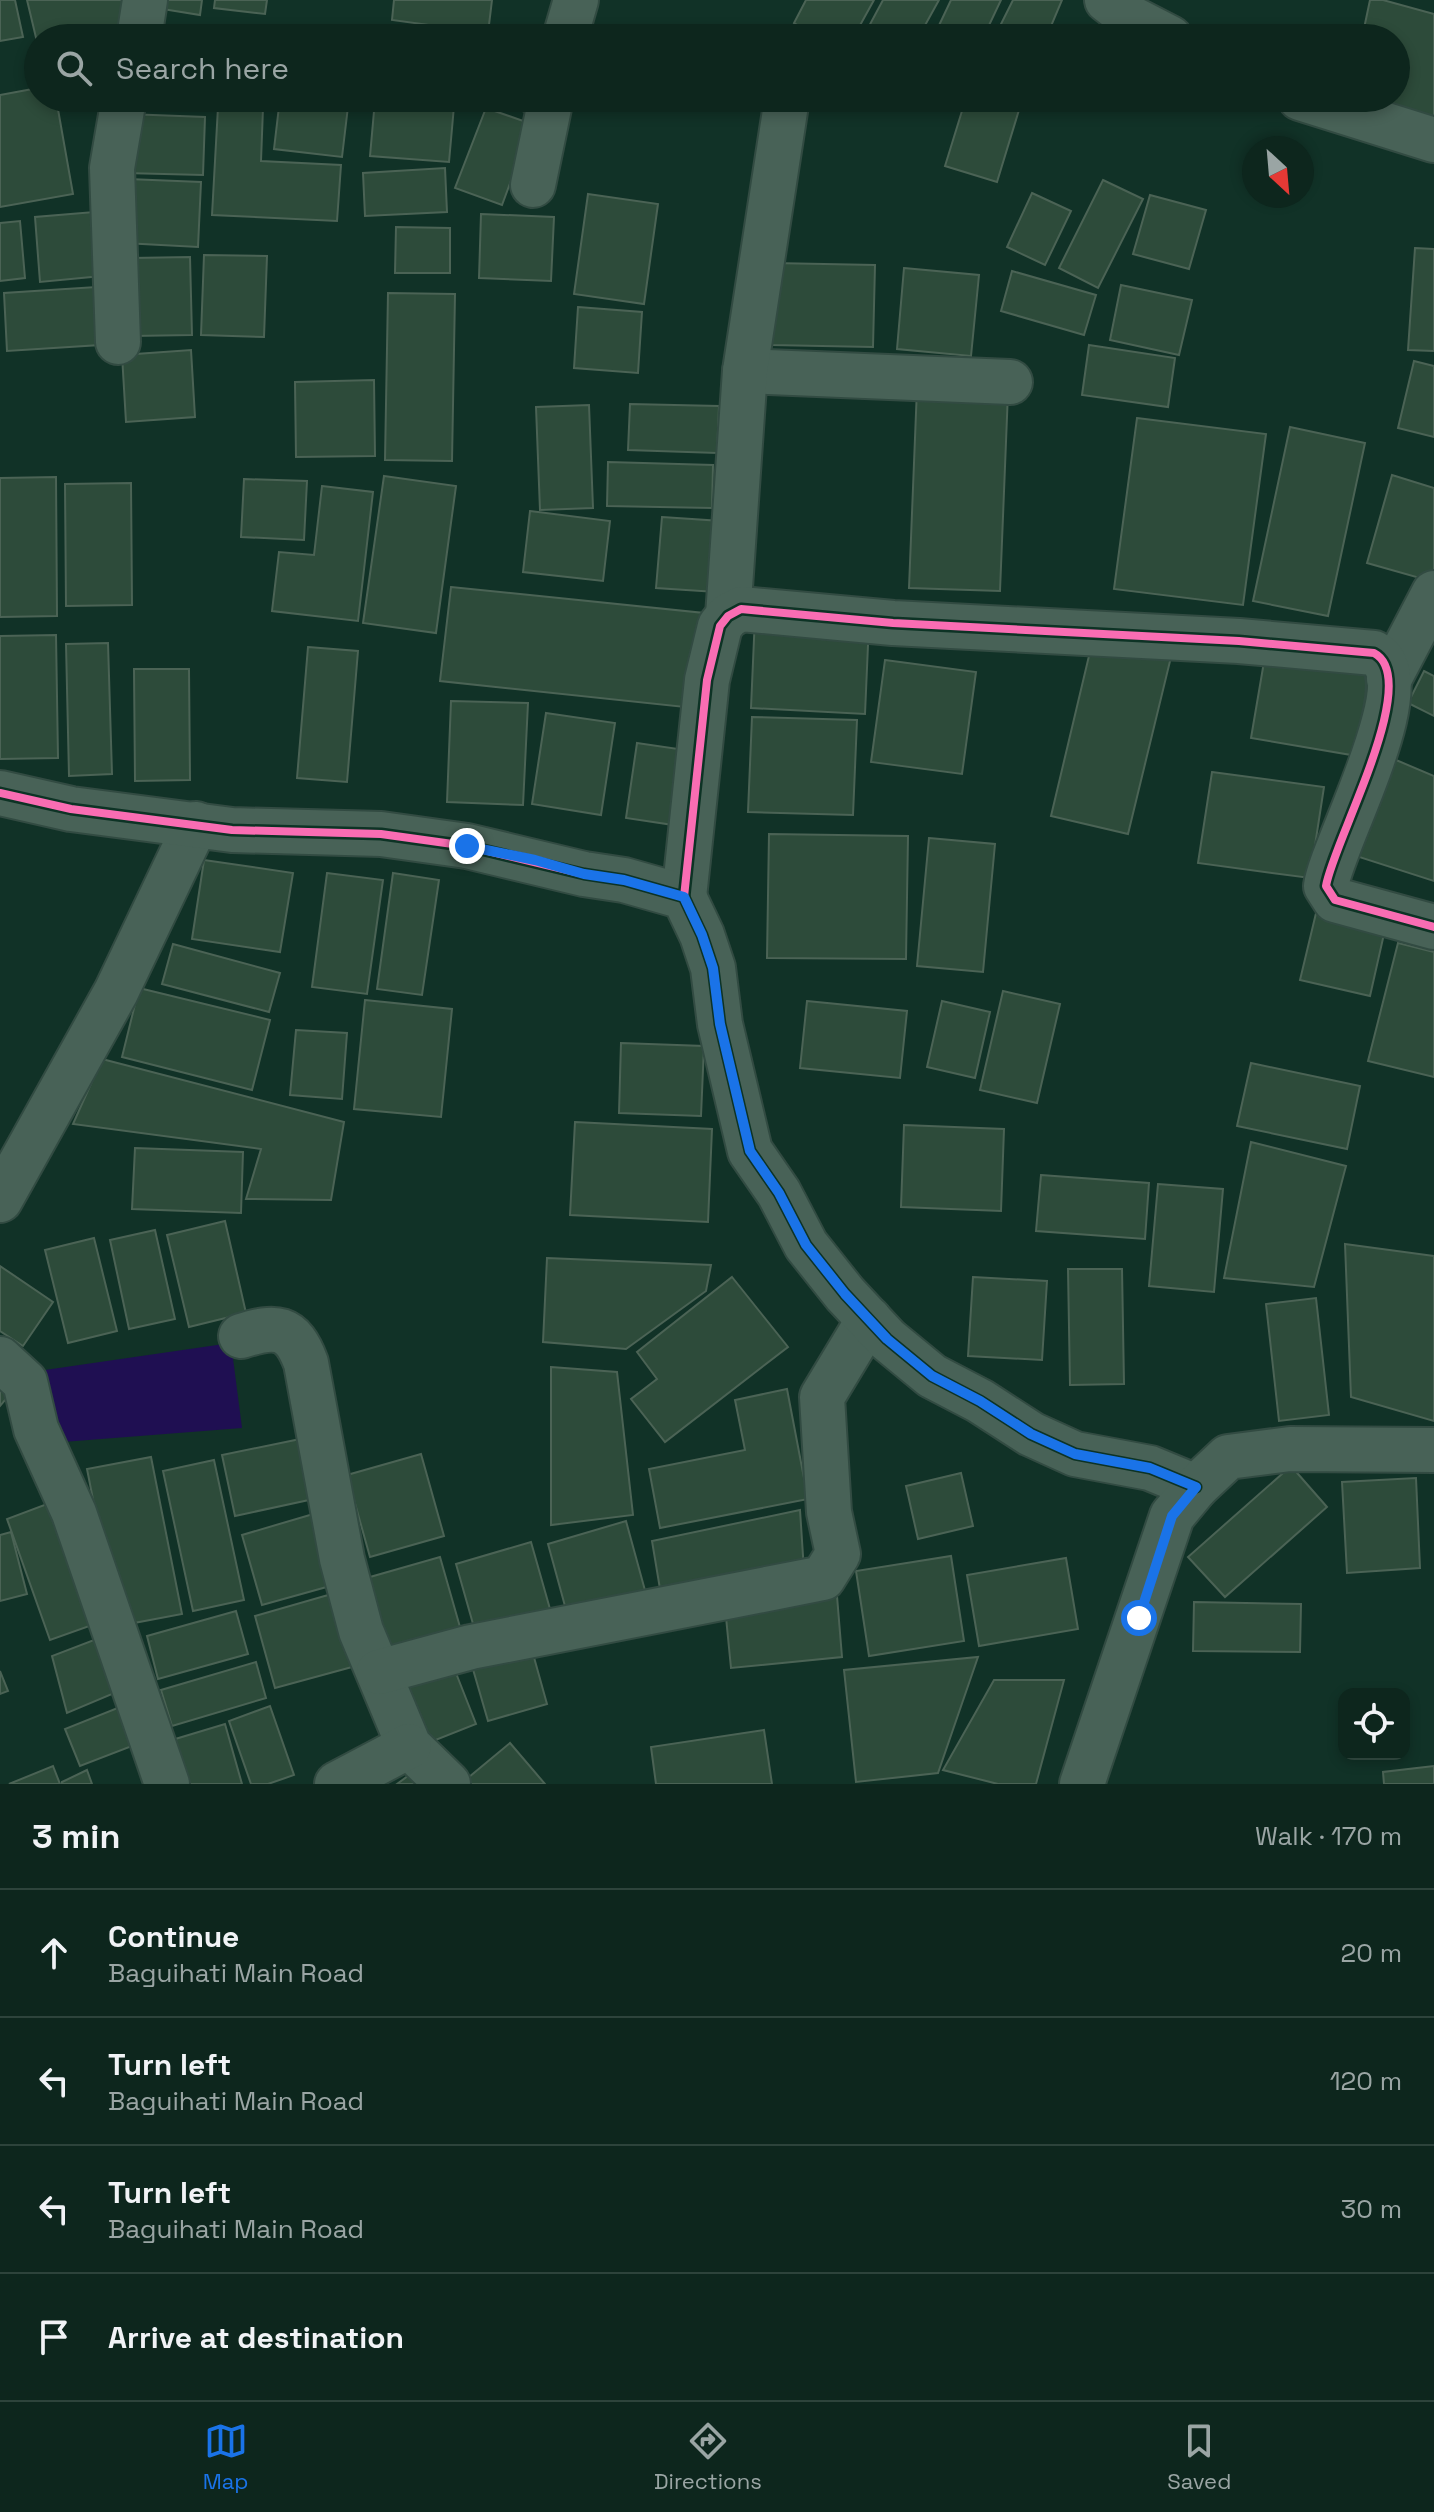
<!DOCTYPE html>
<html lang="en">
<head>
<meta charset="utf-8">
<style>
  :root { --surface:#0d261d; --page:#162e26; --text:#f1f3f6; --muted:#9aa5a4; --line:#2d433b; --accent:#1a73e8 }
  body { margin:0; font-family:"Space Grotesk",sans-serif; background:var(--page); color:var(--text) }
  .controls { position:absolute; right:24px; bottom:24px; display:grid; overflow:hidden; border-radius:16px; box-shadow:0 4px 12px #0003 }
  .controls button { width:72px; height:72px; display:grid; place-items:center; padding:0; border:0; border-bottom:2px solid var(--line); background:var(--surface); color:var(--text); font:40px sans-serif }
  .compass { position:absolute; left:1242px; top:136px; width:72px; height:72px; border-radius:50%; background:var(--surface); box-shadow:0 4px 12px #0003; rotate:154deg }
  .stop { position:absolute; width:24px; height:24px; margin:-18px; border:6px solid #1a73e8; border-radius:50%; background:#fff }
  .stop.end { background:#1a73e8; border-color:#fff; box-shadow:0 2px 8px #0008 }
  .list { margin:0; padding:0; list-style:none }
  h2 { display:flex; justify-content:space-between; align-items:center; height:104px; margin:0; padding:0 32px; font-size:34px }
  h2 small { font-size:26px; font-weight:400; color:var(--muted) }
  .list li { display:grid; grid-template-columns:52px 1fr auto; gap:24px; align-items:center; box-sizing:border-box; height:128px; padding:0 32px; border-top:2px solid var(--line) }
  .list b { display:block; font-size:30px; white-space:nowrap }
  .list p { margin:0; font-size:26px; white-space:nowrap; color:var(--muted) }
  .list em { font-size:26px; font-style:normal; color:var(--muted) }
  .icon { flex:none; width:44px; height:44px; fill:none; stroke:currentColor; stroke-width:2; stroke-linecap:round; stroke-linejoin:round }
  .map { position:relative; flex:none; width:1434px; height:1784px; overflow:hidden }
  .search { position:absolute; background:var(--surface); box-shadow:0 4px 12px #0003; left:24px; right:24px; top:24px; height:88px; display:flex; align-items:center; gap:20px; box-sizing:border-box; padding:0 28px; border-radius:44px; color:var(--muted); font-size:30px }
  .sheet { height:616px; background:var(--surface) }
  nav { display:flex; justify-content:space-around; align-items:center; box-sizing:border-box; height:112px; border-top:2px solid var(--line); background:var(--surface); font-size:22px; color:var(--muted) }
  nav a { display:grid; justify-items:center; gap:4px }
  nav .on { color:var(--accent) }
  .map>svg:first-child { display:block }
  .water { fill:#1f0f52 }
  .building { fill:#2d4b3a; stroke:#4b6355; stroke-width:2 }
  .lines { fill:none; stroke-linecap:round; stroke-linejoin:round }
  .street-casing { stroke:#324b42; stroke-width:48 }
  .secondary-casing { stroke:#324b42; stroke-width:48 }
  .street { stroke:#486257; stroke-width:44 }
  .secondary { stroke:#486257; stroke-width:44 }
  .cycleway-casing { stroke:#0d3325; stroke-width:13 }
  .cycleway { stroke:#f96db3; stroke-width:8 }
  .route { stroke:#1a73e8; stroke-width:10 }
</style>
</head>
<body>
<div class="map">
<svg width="1434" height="1784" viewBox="0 0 1434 1784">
  <rect width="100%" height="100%" fill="#113227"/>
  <!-- water -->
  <polygon class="water" points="231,1343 242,1428 50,1443 38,1371"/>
  <!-- building -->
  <g class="building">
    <polygon points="0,0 15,0 23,37 0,41"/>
    <polygon points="27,0 138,0 134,29 97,38 38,38 38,46"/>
    <polygon points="151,0 202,0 200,15 150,7"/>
    <polygon points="215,0 267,0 265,14 214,8"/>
    <polygon points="394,0 492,0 488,33 392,20"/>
    <polygon points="806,0 874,0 853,38 821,38 794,23"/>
    <polygon points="883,0 939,0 918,38 888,38 868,28"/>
    <polygon points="951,0 1001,0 983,38 933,38"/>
    <polygon points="1013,0 1062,0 1046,38 994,38"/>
    <polygon points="1370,0 1383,0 1434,14 1434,124 1350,98 1396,98 1396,38 1362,38"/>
    <polygon points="396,33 427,38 396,38"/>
    <polygon points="38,88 38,98 56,98 73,194 0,207 0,95"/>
    <polygon points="280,98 349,98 342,157 274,149"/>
    <polygon points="489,98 542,98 537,115 488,102"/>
    <polygon points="966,98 980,98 1019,110 997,182 945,166"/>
    <polygon points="375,100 454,106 449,162 370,156"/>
    <polygon points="218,107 263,108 261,161 341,165 337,221 212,215"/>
    <polygon points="486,108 532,124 502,205 455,188"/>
    <polygon points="127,114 205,117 203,175 125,173"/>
    <polygon points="445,168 447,212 365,216 363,173"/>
    <polygon points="128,179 201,182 198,247 124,243"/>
    <polygon points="1103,180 1143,199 1098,288 1059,268"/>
    <polygon points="1032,193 1071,211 1045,265 1007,247"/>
    <polygon points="588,194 658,204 644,304 574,294"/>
    <polygon points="1150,195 1206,210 1189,269 1133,254"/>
    <polygon points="106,211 112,275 40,282 35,217"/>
    <polygon points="481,214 554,217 551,281 479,278"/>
    <polygon points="20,221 25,278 0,281 0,223"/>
    <polygon points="396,227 450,228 450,273 395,273"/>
    <polygon points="1415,248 1434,249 1434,351 1408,350"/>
    <polygon points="204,255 267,256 264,337 201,335"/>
    <polygon points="190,257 192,335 132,336 131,258"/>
    <polygon points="773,263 875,265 873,347 771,345"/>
    <polygon points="904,268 979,275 971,356 897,349"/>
    <polygon points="1012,271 1096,295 1084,335 1001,311"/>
    <polygon points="1121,285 1192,300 1179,355 1110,340"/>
    <polygon points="96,287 100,345 7,351 4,293"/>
    <polygon points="388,293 455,294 452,461 385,460"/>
    <polygon points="578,307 642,312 638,373 574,368"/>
    <polygon points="1089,345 1175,358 1168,407 1082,395"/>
    <polygon points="191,350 195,417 126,422 122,355"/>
    <polygon points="1414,361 1434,366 1434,437 1398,428"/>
    <polygon points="374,380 375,456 296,457 295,382"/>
    <polygon points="917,388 1008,392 1000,591 909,588"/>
    <polygon points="630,404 719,406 717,453 628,450"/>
    <polygon points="589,405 593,508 540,510 536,407"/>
    <polygon points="1137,418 1266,434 1243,605 1114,589"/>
    <polygon points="1290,427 1365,443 1328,616 1253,601"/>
    <polygon points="608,462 713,465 712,508 607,506"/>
    <polygon points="1392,475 1434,488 1434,582 1367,563"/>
    <polygon points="384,476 456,486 436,633 363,623"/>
    <polygon points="56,477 57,616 0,617 0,478"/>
    <polygon points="244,479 307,481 304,540 241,537"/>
    <polygon points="131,483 132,605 66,606 65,484"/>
    <polygon points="322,486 373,492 358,621 272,611 279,552 314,555"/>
    <polygon points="530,511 610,521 603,581 523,572"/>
    <polygon points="662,517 721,521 716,592 656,588"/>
    <polygon points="451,587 704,613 694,708 440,681"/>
    <polygon points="755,616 869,622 865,714 751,708"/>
    <polygon points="56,635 58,758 0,759 0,636"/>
    <polygon points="1093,639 1171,657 1128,834 1051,816"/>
    <polygon points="108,643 112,774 69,776 66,644"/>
    <polygon points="308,647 358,651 347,782 297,778"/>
    <polygon points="1266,650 1384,669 1369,758 1251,738"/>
    <polygon points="885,660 976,672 962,774 871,762"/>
    <polygon points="134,669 189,669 190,780 135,781"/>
    <polygon points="1424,671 1434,676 1434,716 1408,703"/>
    <polygon points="451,701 528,703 523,805 447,802"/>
    <polygon points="546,713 615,723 601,815 532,804"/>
    <polygon points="752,717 857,720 853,815 748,812"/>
    <polygon points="637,743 692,751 680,826 626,818"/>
    <polygon points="1396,760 1434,776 1434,881 1356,856"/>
    <polygon points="1212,772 1324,787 1310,878 1198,863"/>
    <polygon points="769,834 908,836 906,959 767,958"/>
    <polygon points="929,838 995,844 983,972 917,966"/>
    <polygon points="204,860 293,873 280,952 192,939"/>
    <polygon points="327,873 383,880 367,994 312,987"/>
    <polygon points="393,873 439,880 422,995 377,989"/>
    <polygon points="1317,909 1386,925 1370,996 1300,980"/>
    <polygon points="1398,943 1434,952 1434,1077 1368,1061"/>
    <polygon points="173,944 280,973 269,1012 162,984"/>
    <polygon points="139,988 270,1020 252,1090 122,1057"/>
    <polygon points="1003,991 1060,1004 1037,1103 980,1090"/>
    <polygon points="365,1000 452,1009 441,1117 354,1109"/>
    <polygon points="807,1001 907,1011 900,1078 800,1068"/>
    <polygon points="942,1001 990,1012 975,1078 927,1067"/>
    <polygon points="296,1030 347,1033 342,1099 290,1095"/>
    <polygon points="621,1043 704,1046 701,1116 619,1113"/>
    <polygon points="102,1059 344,1122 331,1200 246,1199 261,1149 73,1124"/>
    <polygon points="1251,1063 1360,1086 1347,1149 1237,1126"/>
    <polygon points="575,1122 712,1129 708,1222 570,1215"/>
    <polygon points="904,1125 1004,1129 1001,1211 901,1207"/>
    <polygon points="1251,1142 1346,1166 1314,1287 1224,1278"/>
    <polygon points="135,1148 243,1152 241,1213 132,1209"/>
    <polygon points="1041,1175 1149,1183 1145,1239 1036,1231"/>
    <polygon points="1158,1184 1223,1189 1214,1292 1149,1286"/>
    <polygon points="225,1221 246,1313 189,1327 167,1235"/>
    <polygon points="155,1230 175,1319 129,1329 110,1240"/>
    <polygon points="94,1238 117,1331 68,1343 45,1250"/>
    <polygon points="1345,1244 1434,1256 1434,1421 1351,1397"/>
    <polygon points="547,1258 711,1265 706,1291 626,1349 543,1342"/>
    <polygon points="0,1266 53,1302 23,1346 0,1331"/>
    <polygon points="1068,1269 1122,1269 1124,1384 1070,1385"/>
    <polygon points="732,1277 788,1347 665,1442 631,1399 657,1379 637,1352"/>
    <polygon points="973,1277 1047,1281 1042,1360 968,1356"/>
    <polygon points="1316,1298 1329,1415 1279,1421 1266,1304"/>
    <polygon points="551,1367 617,1372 633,1515 551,1525"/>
    <polygon points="0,1372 17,1386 0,1406"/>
    <polygon points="787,1389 808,1499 660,1528 649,1469 745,1450 735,1400"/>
    <polygon points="310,1437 323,1497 235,1516 222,1455"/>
    <polygon points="421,1454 444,1536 370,1557 347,1475"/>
    <polygon points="151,1457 182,1614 118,1626 87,1469"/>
    <polygon points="214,1460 244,1600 193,1611 163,1471"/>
    <polygon points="1291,1466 1327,1507 1225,1597 1188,1557"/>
    <polygon points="961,1473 973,1526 918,1539 906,1486"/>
    <polygon points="1416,1478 1420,1568 1347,1573 1342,1482"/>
    <polygon points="55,1501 98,1623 50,1640 7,1519"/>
    <polygon points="800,1510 804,1571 662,1601 652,1541"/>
    <polygon points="320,1512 341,1583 262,1605 242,1535"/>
    <polygon points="626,1521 646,1594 568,1617 548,1544"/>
    <polygon points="11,1532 27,1594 0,1601 0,1535"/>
    <polygon points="531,1542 552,1616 477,1638 456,1564"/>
    <polygon points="951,1556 964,1641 869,1656 856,1571"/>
    <polygon points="440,1557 462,1634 377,1658 356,1581"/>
    <polygon points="1066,1558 1078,1629 979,1646 967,1575"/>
    <polygon points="342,1591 363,1664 275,1688 255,1616"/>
    <polygon points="837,1596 842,1657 731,1668 725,1607"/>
    <polygon points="1194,1602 1301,1604 1300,1652 1193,1651"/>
    <polygon points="236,1611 248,1654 158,1679 147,1636"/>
    <polygon points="107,1635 124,1689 67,1713 52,1656"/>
    <polygon points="530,1643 547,1704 488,1721 470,1659"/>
    <polygon points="978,1657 938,1773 856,1782 844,1670"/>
    <polygon points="256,1662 266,1698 172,1726 161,1690"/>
    <polygon points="454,1668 476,1724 418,1747 395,1690"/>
    <polygon points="0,1671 8,1691 0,1694"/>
    <polygon points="994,1680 1064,1680 1036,1784 998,1784 943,1770"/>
    <polygon points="130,1703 145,1741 80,1766 65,1729"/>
    <polygon points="270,1706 294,1775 268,1784 251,1784 229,1721"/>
    <polygon points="225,1724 242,1784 184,1784 172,1740"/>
    <polygon points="764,1730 772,1784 656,1784 651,1747"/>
    <polygon points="510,1743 545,1784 465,1784 463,1782"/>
    <polygon points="53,1766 60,1784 9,1784"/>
    <polygon points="1434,1766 1434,1784 1384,1784 1383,1772"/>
    <polygon points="420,1767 433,1784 397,1784"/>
    <polygon points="87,1770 92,1784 62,1784 62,1782"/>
  </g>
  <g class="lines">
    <defs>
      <g id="street">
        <polyline points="1107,0 1129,17 1170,38"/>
        <polyline points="139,38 145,0"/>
        <polyline points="565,38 576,0"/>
        <polyline points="1300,98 1434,140"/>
        <polyline points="533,185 551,98"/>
        <polyline points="118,342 112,168 124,98"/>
        <polyline points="745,371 1010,382"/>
        <polyline points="728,616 745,371 787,98"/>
        <polyline points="1389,679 1434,593"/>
        <path d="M684,897L707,680L720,626L728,616L741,609L893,623L1239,641L1374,653C1424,679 1332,844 1326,886L1335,900L1434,927"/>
        <polyline points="0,1200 116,992 196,824"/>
        <path d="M241,1336C276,1325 292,1325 306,1363L342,1559L361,1631L409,1746L448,1784"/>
        <polyline points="0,1359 25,1382 36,1429 74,1513 167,1784"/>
        <polyline points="379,1672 471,1647 823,1578 838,1554 829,1512 822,1397 869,1319"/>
        <polyline points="337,1784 409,1746"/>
      </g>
      <g id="secondary">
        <polyline points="0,793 71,809 232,830 381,834 467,846 584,874 624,880 684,897 702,935 713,968 720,1024 750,1151 779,1193 806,1245 845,1294 887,1339 932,1376 980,1401 1031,1434 1075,1454 1150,1468 1196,1487"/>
        <polyline points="1082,1784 1172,1516 1196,1487 1228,1457 1290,1449 1434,1450"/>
      </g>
    </defs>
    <!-- street casing -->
    <use href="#street" class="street-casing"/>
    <!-- secondary casing -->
    <use href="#secondary" class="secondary-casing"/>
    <!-- street -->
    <use href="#street" class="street"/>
    <!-- secondary -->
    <use href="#secondary" class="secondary"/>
    <defs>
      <g id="cycleway">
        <polyline points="0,793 71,809 232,830 381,834 467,846 584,874 624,880 684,897 702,935 713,968 720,1024 750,1151 779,1193 806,1245 845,1294 887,1339 932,1376 980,1401 1031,1434 1075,1454 1150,1468 1196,1487"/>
        <path d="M684,897L707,680L720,626L728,616L741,609L893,623L1239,641L1374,653C1424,679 1332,844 1326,886L1335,900L1434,927"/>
      </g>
    </defs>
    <!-- cycleway casing -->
    <use href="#cycleway" class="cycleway-casing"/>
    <!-- cycleway -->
    <use href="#cycleway" class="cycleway"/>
  </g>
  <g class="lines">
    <!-- route -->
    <polyline class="route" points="467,846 535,860 584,874 624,880 684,897 702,935 713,968 720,1024 750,1151 779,1193 806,1245 845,1294 887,1339 932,1376 980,1401 1031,1434 1075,1454 1150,1468 1196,1487 1172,1516 1139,1618"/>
  </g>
</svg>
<div class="controls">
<button><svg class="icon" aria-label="locate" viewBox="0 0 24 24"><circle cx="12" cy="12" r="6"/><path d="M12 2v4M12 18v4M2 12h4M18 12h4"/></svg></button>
</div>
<svg class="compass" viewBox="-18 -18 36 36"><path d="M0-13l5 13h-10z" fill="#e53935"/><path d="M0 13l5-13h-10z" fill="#9aa5a4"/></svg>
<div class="stop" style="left:1139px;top:1618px"></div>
<div class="stop end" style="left:467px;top:846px"></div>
<div class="search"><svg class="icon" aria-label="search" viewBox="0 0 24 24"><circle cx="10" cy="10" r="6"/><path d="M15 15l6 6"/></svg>Search here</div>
</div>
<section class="sheet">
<h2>3 min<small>Walk · 170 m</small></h2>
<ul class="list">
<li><svg class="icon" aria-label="ahead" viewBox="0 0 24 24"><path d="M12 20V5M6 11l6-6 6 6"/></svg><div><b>Continue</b><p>Baguihati Main Road</p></div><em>20 m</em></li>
<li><svg class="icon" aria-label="left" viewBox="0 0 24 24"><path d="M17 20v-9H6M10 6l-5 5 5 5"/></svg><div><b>Turn left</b><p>Baguihati Main Road</p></div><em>120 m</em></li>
<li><svg class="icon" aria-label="left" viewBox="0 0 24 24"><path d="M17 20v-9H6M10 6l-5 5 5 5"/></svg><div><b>Turn left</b><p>Baguihati Main Road</p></div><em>30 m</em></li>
<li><svg class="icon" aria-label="arrive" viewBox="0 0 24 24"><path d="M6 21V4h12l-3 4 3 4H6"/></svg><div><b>Arrive at destination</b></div></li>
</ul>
</section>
<nav>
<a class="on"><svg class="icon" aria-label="map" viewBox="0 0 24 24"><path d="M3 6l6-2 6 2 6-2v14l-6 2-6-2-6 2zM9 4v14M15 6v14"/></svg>Map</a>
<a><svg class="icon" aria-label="directions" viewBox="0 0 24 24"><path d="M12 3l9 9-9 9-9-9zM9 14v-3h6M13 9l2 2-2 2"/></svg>Directions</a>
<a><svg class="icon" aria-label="saved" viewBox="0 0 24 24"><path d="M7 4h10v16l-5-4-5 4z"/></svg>Saved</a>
</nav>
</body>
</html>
